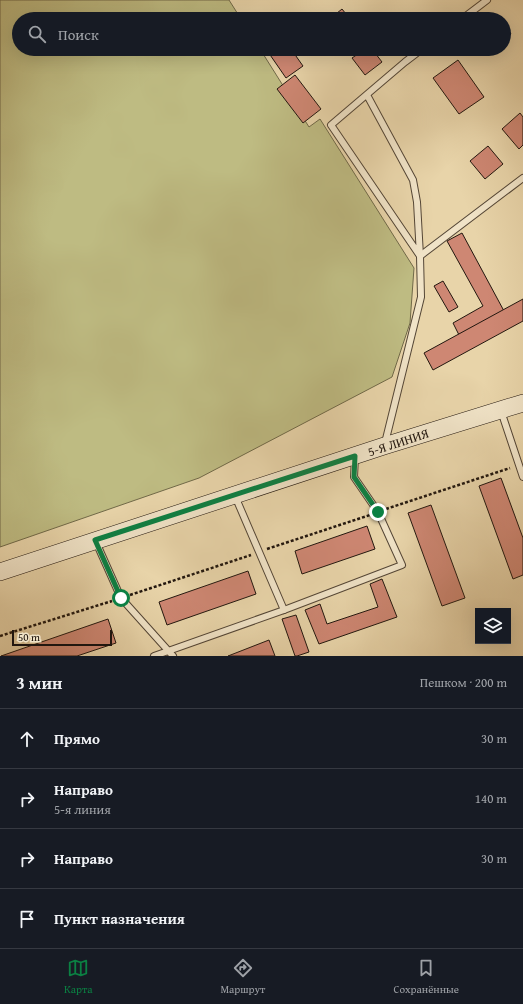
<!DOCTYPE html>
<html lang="ru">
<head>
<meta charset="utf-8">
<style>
  :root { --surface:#171b24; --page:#20242c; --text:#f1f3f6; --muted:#9ea1a6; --line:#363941; --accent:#0b8043 }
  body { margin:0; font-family:"Gentium Book Plus",serif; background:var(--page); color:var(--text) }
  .controls { position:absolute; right:12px; bottom:12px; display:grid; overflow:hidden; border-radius:0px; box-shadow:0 4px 16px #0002 }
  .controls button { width:36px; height:36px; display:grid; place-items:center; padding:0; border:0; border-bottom:1px solid var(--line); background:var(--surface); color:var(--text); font:20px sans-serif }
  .scale { position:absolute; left:12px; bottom:10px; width:100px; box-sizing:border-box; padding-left:4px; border:2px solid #22170f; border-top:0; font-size:11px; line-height:14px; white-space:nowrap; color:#22170f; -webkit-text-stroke:3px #f0e3c7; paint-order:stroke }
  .stop { position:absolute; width:12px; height:12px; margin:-9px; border:3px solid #0b8043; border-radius:50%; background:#fff }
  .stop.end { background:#0b8043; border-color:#fff; box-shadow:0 1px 4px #0008 }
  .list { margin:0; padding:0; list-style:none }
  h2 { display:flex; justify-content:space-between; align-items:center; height:52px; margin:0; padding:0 16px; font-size:17px }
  h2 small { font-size:13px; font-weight:400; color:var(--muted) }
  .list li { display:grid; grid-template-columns:26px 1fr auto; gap:12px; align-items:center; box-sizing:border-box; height:60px; padding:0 16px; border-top:1px solid var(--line) }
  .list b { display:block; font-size:15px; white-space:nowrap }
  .list p { margin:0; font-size:13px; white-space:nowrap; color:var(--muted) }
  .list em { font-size:13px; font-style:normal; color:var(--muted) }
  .icon { flex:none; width:22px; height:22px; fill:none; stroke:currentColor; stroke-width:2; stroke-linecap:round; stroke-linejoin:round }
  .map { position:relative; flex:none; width:523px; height:656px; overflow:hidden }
  .search { position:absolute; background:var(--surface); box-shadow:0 4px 16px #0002; left:12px; right:12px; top:12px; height:44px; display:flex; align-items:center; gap:10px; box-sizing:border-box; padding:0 14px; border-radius:22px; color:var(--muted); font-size:15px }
  .sheet { height:292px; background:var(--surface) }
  nav { display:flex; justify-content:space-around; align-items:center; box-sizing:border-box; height:56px; border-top:1px solid var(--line); background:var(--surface); font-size:11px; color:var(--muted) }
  nav a { display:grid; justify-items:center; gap:2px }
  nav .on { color:var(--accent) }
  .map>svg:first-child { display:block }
  .green { fill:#bebb82; stroke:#706948 }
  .building { fill:#ce8773; stroke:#22170f }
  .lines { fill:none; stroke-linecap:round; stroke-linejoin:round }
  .lane-casing { stroke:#544636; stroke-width:8 }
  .secondary-casing { stroke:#22170f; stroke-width:18 }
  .path { stroke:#22170f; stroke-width:2.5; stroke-dasharray:3 2; stroke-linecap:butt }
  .lane { stroke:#f0e3c7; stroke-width:6 }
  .secondary { stroke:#f0e3c7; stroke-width:17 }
  .route { stroke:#0b8043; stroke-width:5 }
  .labels { text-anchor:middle; stroke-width:3.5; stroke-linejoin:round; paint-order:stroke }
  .street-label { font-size:13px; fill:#22170f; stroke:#f0e3c7 }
</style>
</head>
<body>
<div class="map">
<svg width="523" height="656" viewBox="0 0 523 656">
  <rect width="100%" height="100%" fill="#e8d4a9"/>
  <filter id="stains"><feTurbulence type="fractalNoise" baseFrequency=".005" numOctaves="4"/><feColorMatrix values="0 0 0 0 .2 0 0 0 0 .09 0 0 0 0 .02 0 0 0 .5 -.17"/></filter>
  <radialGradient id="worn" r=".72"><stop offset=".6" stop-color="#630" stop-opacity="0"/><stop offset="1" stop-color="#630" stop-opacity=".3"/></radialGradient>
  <!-- green -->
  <polygon class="green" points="0,0 229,0 241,19 19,19 19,49 260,49 309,127 320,119 414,268 410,323 392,377 199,478 0,547"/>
  <!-- building -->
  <g class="building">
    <polygon points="342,9 350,19 332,19 331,18"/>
    <polygon points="504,23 511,34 504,39"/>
    <polygon points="266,49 291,49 303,66 286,78"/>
    <polygon points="355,49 372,49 382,62 365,75 352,58 358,54"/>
    <polygon points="458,60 484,97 459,114 433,78"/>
    <polygon points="295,75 321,109 303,123 277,89"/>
    <polygon points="520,113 523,117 523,145 519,149 502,129"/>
    <polygon points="488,146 503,164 485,179 470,161"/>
    <polygon points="462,233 504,311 459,335 453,323 483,306 447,241"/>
    <polygon points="443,281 458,307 449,312 434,286"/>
    <polygon points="523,299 523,321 433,370 424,353"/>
    <polygon points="501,478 523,538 523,575 513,579 479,486"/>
    <polygon points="431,505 465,598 442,606 408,513"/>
    <polygon points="367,526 375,549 302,574 295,551"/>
    <polygon points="248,571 256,594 167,625 159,602"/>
    <polygon points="382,579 397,617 319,644 305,610 320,604 327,624 378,607 370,584"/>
    <polygon points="296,615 309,652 297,656 295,656 282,619"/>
    <polygon points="108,619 116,643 77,656 1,656"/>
    <polygon points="269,640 275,656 228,656"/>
  </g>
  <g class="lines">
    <defs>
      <g id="lane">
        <polyline points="462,19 487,0"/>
        <polyline points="367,95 413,180 417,202 420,256 331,125 405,62 422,49"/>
        <polyline points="501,411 523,477"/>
        <polyline points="385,443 421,297 420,256 523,178"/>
        <polyline points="235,496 284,610"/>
        <polyline points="96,542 121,598 173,656"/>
        <polyline points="154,656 284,610 402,565 378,512 354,477 355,457"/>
      </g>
      <polyline id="secondary" points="0,572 384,446 523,403"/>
    </defs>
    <!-- lane casing -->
    <use href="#lane" class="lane-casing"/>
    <!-- secondary casing -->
    <use href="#secondary" class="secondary-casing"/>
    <!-- path -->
    <g class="path">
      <polyline points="386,509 510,468"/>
      <polyline points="267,549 370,515"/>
      <polyline points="130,595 251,555"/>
      <polyline points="0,636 112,601"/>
    </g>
    <!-- lane -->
    <use href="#lane" class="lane"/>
    <!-- secondary -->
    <use href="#secondary" class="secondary"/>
  </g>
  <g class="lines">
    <!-- route -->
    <polyline class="route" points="121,598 95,540 355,456 354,477 378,512"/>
  </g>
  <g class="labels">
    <!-- street labels -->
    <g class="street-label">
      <text transform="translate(398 442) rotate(-18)" y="5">5-Я ЛИНИЯ</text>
    </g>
  </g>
  <rect width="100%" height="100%" filter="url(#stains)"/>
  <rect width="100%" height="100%" fill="url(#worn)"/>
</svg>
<div class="controls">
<button><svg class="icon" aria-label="layers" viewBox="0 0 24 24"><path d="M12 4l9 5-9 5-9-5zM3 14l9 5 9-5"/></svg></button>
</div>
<div class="scale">50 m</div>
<div class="stop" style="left:121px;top:598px"></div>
<div class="stop end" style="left:378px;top:512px"></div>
<div class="search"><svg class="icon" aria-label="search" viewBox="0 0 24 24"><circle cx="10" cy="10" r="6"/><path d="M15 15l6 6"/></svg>Поиск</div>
</div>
<section class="sheet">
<h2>3 мин<small>Пешком · 200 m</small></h2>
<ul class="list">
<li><svg class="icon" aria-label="ahead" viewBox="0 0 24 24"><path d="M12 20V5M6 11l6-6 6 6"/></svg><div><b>Прямо</b></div><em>30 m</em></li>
<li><svg class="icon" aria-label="right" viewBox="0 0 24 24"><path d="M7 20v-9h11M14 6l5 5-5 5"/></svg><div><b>Направо</b><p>5-я линия</p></div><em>140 m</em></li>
<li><svg class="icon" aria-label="right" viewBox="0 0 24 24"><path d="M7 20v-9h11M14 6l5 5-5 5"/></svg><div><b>Направо</b></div><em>30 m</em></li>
<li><svg class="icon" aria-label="arrive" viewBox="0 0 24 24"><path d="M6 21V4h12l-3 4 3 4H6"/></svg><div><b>Пункт назначения</b></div></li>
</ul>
</section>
<nav>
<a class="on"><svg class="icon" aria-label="map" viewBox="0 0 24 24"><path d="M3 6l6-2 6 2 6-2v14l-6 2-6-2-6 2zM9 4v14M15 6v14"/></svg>Карта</a>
<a><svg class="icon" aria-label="directions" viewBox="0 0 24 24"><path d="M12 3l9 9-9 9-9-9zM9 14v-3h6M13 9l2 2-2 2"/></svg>Маршрут</a>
<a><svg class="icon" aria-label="saved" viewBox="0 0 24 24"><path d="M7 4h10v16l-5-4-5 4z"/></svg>Сохранённые</a>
</nav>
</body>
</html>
